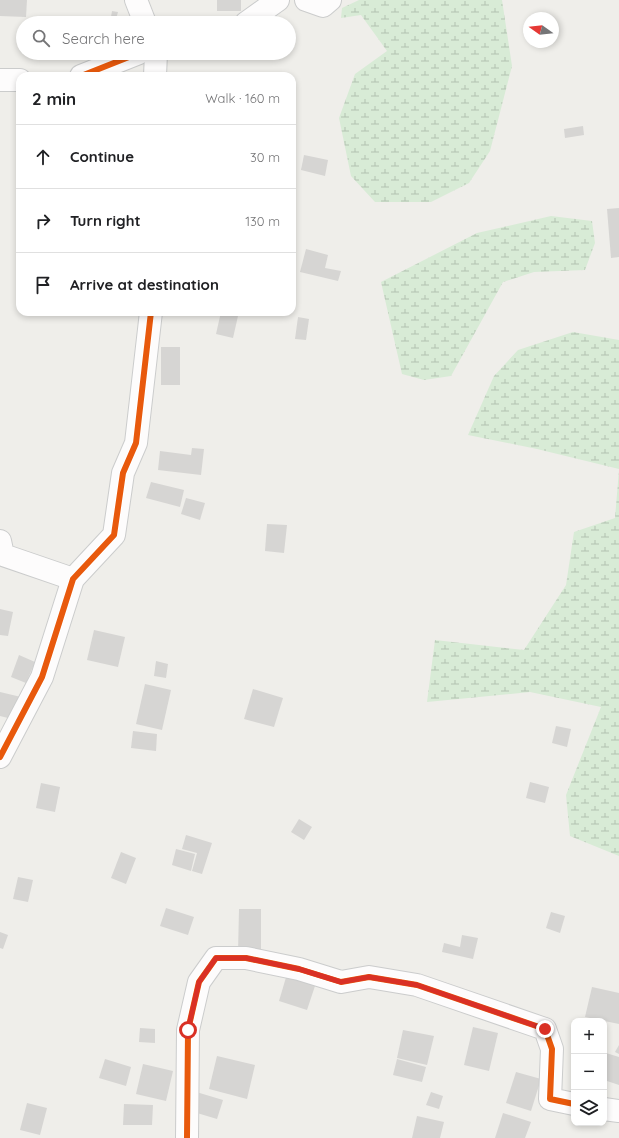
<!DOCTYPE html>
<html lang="en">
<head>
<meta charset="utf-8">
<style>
  :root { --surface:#fff; --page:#f6f6f6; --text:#202124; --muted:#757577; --line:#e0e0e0 }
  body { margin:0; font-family:Quicksand,sans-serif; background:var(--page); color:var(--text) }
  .controls { position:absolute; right:12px; bottom:12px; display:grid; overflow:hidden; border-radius:8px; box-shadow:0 2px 6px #0003 }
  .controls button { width:36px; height:36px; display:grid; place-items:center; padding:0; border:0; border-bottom:1px solid var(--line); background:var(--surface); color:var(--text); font:20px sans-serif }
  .compass { position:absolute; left:523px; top:12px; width:36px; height:36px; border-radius:50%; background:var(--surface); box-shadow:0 2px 6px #0003; rotate:285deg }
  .stop { position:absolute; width:12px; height:12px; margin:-9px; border:3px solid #d93025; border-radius:50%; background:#fff }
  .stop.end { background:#d93025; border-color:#fff; box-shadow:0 1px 4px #0008 }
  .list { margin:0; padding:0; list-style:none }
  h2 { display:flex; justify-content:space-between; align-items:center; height:52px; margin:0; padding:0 16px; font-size:17px }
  h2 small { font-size:13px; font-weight:400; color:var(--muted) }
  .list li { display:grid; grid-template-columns:26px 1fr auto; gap:12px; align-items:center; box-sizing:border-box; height:64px; padding:0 16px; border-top:1px solid var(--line) }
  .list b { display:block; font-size:15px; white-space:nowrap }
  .list em { font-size:13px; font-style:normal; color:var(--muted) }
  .icon { flex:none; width:22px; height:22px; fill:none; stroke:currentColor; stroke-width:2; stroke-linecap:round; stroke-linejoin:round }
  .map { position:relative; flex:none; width:619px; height:1138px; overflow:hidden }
  .search { position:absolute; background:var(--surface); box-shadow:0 2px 6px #0003; left:16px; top:16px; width:280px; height:44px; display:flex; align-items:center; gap:10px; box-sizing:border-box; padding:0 14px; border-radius:22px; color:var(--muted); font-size:15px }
  .panel { position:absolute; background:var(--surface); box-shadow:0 2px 6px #0003; left:16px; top:72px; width:280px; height:244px; border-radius:12px }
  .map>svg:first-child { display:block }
  .wetland { fill:url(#wetland-marsh) }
  .building { fill:#d6d5d3 }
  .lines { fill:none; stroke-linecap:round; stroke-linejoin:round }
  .minor-casing { stroke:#cbcccc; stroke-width:24 }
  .minor { stroke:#fdfcfc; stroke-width:22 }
  .cycleway-casing { stroke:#fff; stroke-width:8 }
  .cycleway { stroke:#e8590c; stroke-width:6 }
  .route { stroke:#d93025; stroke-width:5 }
</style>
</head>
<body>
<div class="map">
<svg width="619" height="1138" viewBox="0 0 619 1138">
  <defs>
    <pattern id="wetland-marsh" width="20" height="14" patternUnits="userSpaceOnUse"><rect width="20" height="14" fill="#d8ebd6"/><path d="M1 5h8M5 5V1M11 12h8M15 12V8" fill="none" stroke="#b2c2b1"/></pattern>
  </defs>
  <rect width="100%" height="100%" fill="#efeeea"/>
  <!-- wetland -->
  <g class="wetland">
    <polygon points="359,0 502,0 512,66 490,151 469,183 431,202 375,202 351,176 339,118 355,74 387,51 361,15 341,18 342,8"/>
    <polygon points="551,216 592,221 595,243 585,270 534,272 503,282 451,376 424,380 402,374 381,282 477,233"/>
    <polygon points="573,332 619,340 619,469 537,449 468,435 494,376 518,350"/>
    <polygon points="619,470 619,856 570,836 566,795 601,707 530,692 427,702 435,640 524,650 566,585 574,532 615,518"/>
  </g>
  <!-- building -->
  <g class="building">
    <polygon points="0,0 27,0 26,17 0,16"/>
    <rect x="217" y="0" width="24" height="11"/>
    <polygon points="112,11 118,12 116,19 130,22 129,23 110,23"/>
    <polygon points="583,126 584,135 565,138 564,129"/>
    <polygon points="304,155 328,160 325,176 301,170"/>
    <polygon points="619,208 619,257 611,258 607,209"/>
    <polygon points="306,249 328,255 325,268 341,271 338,281 300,272"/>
    <polygon points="221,312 238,316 233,338 216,334"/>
    <polygon points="298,317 309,319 306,340 295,339"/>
    <rect x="161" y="347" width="19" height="38"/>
    <polygon points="192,448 204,449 201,475 158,470 160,451 191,455"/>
    <polygon points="151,482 184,490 180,507 146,498"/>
    <polygon points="186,498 205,503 200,520 181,514"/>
    <polygon points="267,524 287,525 284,553 265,551"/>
    <polygon points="0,609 13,612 8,636 0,635"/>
    <polygon points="94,630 125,637 118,667 87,660"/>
    <polygon points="19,655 35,662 26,683 11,677"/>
    <polygon points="156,661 168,664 166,678 154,676"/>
    <polygon points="145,684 171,690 162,730 136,724"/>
    <polygon points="253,689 283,698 274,727 244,719"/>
    <polygon points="0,692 21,697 16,720 0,716"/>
    <polygon points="556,726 571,729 567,747 552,743"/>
    <polygon points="133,731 157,734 156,751 131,748"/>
    <polygon points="530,782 549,787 545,803 526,798"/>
    <polygon points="41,783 60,787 55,812 36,808"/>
    <polygon points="299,819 312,827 304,840 291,832"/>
    <polygon points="186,835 212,843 202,874 192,871 197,853 182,849"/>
    <polygon points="176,849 195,854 191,871 172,865"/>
    <polygon points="121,852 136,858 126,884 111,878"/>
    <polygon points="18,877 33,880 28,902 13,899"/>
    <polygon points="166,908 194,917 188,935 160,926"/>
    <polygon points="239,909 261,909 261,953 238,953"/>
    <polygon points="551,912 565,916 560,933 546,928"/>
    <polygon points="0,932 8,935 3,949 0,948"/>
    <polygon points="462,935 478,938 473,959 442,952 444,943 460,947"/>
    <polygon points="287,974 316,983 307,1010 279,1001"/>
    <polygon points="592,987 619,993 619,1024 585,1017"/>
    <polygon points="473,1027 498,1033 489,1071 464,1065"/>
    <polygon points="140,1028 155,1029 155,1043 139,1042"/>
    <polygon points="403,1030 434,1036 427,1065 397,1058"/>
    <polygon points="619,1045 619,1054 615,1052"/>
    <polygon points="606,1053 619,1057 619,1085 604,1080 604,1058"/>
    <polygon points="217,1056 255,1065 247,1099 209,1089"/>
    <polygon points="105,1059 131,1067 126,1086 99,1078"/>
    <polygon points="397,1059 426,1067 422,1082 393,1075"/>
    <polygon points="143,1064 173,1071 166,1101 136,1094"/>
    <polygon points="516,1072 541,1079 531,1111 506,1103"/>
    <polygon points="193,1091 223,1100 217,1119 187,1110"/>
    <polygon points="431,1092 443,1096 439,1109 426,1105"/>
    <polygon points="27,1103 47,1108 40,1135 20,1130"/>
    <polygon points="124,1104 153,1105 152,1125 123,1125"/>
    <polygon points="503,1113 531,1122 525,1138 495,1138"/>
    <polygon points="417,1116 444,1122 440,1138 412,1138"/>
  </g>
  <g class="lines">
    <defs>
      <g id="minor">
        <polyline points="136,0 145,23"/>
        <polyline points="306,0 323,6 330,0"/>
        <polyline points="246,23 278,0"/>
        <polyline points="81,76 139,53"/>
        <polyline points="155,76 156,53"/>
        <polyline points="0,80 20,80"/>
        <polyline points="0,541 3,555 73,579"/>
        <polyline points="0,757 42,677 73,579 114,535 123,473 136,443 151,312"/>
        <polyline points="604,1109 619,1111"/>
        <polyline points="187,1138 188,1030 199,982 216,958 246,958 299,969 341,982 369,977 417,985 545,1029 552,1049 550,1099 574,1104"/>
      </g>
    </defs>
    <!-- minor casing -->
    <use href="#minor" class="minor-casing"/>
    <!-- minor -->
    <use href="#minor" class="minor"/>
    <defs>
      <g id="cycleway">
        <polyline points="81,76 139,53"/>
        <polyline points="0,757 42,677 73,579 114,535 123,473 136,443 151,312"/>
        <polyline points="187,1138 188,1030 199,982 216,958 246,958 299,969 341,982 369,977 417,985 545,1029 552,1049 550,1099 574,1104"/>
      </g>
    </defs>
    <!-- cycleway casing -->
    <use href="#cycleway" class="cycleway-casing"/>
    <!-- cycleway -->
    <use href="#cycleway" class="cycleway"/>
  </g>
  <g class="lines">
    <!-- route -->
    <polyline class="route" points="188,1030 199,982 216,958 246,958 299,969 341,982 369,977 417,985 545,1029"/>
  </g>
</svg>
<div class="controls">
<button>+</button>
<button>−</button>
<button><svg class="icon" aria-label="layers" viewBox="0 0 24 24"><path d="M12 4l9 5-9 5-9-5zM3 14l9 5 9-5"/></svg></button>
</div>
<svg class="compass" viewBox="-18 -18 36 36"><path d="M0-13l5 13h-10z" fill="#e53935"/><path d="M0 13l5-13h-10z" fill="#757577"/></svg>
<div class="stop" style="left:188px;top:1030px"></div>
<div class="stop end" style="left:545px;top:1029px"></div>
<div class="search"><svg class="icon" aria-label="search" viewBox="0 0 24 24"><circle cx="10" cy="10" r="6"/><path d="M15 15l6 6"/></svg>Search here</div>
<section class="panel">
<h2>2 min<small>Walk · 160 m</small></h2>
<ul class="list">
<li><svg class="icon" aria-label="ahead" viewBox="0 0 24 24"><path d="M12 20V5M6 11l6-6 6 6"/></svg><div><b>Continue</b></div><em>30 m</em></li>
<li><svg class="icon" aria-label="right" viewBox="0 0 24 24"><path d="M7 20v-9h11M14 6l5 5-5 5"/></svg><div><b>Turn right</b></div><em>130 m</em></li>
<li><svg class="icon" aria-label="arrive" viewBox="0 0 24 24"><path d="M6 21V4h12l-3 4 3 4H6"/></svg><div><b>Arrive at destination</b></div></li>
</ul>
</section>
</div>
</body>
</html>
